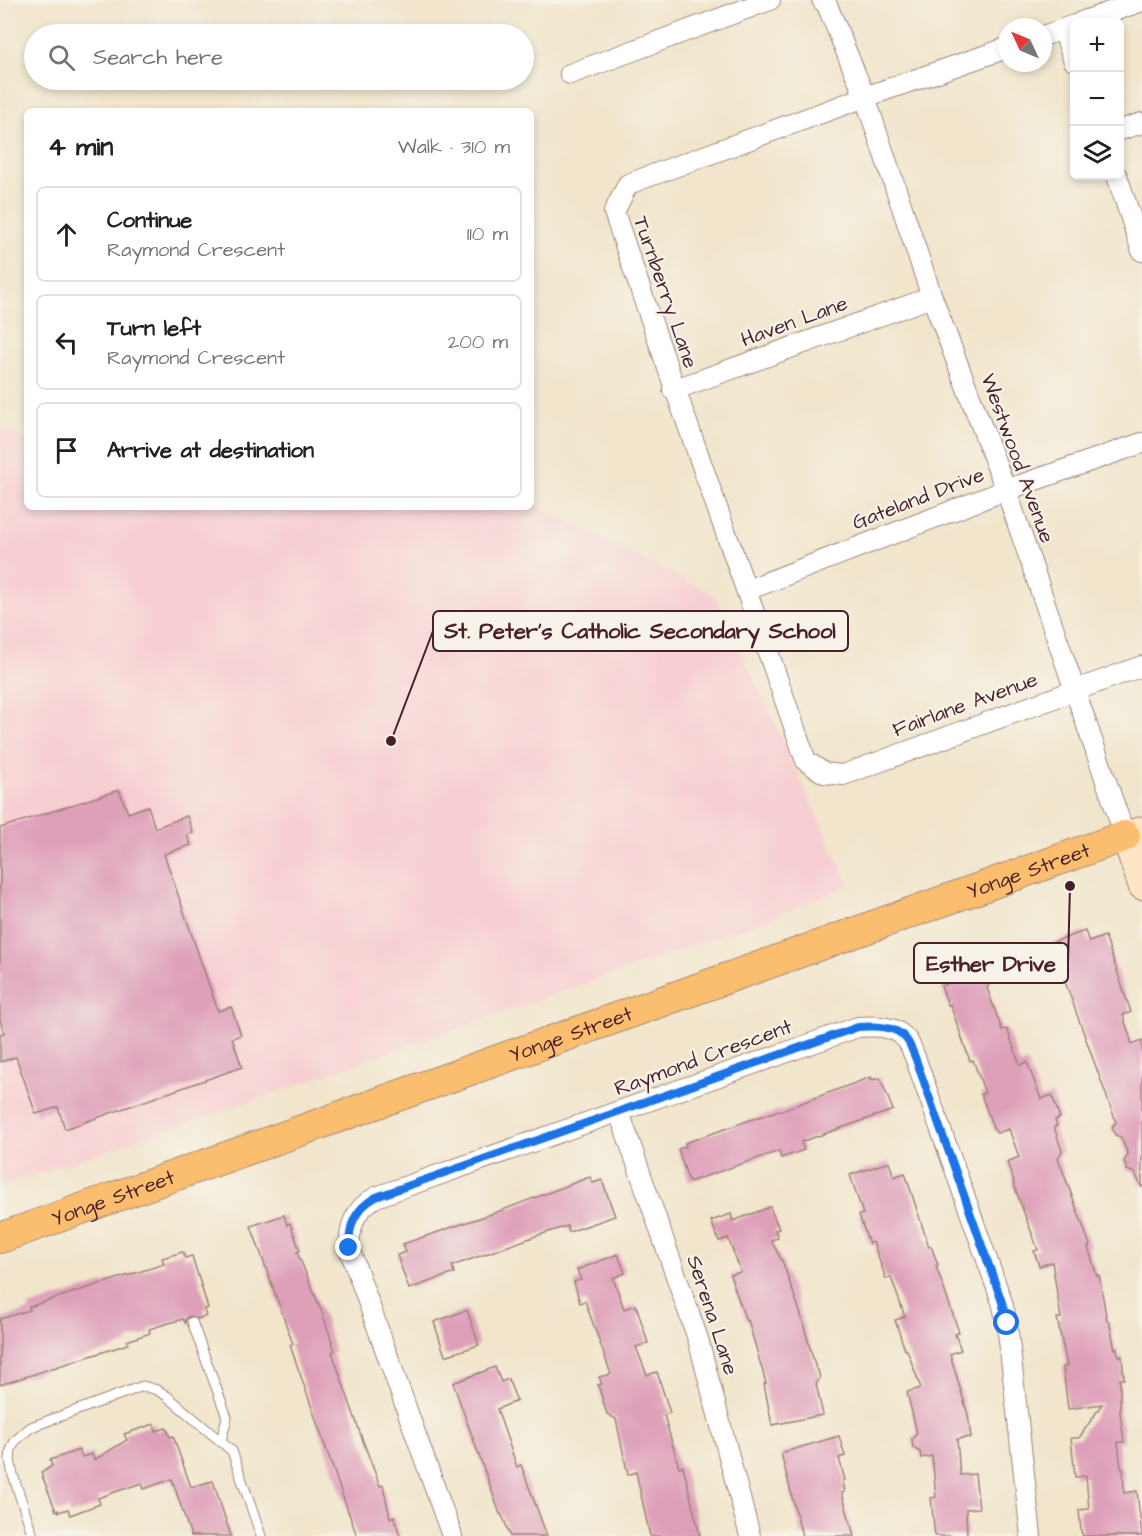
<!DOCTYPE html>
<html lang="en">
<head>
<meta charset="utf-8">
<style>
  :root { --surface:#fff; --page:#f6f6f6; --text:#202124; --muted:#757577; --line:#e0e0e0 }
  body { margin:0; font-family:"Architects Daughter",sans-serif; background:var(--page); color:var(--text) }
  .controls { position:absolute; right:18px; top:18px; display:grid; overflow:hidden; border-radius:9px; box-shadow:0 3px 9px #0003 }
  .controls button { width:54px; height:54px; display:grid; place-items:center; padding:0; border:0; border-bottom:2px solid var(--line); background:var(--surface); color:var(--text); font:30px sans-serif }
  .compass { position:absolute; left:998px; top:18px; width:54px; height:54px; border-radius:50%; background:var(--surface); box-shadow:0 3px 9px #0003; rotate:314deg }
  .stop { position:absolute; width:18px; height:18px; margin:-14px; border:4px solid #1a73e8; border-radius:50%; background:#fff }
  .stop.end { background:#1a73e8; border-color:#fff; box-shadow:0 2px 6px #0008 }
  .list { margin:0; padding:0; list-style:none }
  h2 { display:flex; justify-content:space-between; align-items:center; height:78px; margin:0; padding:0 24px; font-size:26px }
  h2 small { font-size:20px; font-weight:400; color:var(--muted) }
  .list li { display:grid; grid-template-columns:39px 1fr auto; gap:18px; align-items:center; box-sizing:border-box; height:96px; margin:0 12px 12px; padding:0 12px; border:2px solid var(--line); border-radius:9px }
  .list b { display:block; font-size:22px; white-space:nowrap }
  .list p { margin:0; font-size:20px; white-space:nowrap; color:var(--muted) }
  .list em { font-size:20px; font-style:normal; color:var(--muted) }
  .icon { flex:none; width:33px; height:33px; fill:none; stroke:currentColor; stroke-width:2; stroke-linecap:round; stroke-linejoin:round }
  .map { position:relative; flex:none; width:1142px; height:1536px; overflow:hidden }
  .search { position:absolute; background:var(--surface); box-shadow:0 3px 9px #0003; left:24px; top:24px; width:510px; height:66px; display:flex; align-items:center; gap:15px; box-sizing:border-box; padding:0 21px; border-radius:33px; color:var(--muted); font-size:22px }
  .panel { position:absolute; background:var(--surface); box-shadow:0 3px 9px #0003; left:24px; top:108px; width:510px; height:402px; border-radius:9px }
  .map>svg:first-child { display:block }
  .built { fill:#f7cfd2 }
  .building { fill:#de9fb9 }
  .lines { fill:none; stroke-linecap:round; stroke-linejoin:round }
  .lane-casing { stroke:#9e827b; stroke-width:11 }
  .street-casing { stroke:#9e827b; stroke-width:22 }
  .secondary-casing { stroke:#9e827b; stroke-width:29 }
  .primary-casing { stroke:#9e827b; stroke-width:32 }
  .lane { stroke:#fff; stroke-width:9 }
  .street { stroke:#fff; stroke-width:20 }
  .secondary { stroke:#fde5c5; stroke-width:27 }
  .primary { stroke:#fabe6e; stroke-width:30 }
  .route { stroke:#1a73e8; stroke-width:8 }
  .labels { text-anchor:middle; stroke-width:4.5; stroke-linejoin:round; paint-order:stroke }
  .street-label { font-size:21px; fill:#4a1f2b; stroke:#f7f3e8 }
  .leader { fill:none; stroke:#4a1f2b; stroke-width:2 }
  .callout-dot { fill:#4a1f2b; stroke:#f7f3e8; stroke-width:2 }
  .callout { fill:#f7f3e8; stroke:#4a1f2b; stroke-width:2 }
  .callout-label { font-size:22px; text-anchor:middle; font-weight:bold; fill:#4a1f2b }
</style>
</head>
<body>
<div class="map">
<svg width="1142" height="1536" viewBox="0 0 1142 1536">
  <rect width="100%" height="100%" fill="#f7f3e8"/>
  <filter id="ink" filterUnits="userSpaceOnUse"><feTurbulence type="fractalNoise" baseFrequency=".0167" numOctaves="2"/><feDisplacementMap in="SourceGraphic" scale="12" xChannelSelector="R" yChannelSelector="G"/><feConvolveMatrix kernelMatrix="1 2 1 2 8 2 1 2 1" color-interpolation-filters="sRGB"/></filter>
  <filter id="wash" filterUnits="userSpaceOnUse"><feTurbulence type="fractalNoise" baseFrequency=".008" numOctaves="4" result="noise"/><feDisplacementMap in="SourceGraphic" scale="24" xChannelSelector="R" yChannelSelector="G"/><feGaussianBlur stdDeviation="1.35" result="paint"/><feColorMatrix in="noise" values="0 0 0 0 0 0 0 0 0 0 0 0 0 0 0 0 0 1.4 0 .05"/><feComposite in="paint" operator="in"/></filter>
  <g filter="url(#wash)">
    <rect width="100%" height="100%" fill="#f1e5cb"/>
    <!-- built -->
    <polygon class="built" points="0,426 27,441 27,507 531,507 531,502 716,596 849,885 772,918 260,1098 0,1187"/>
    <g id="blocks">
      <!-- building -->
      <g class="building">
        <polygon points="119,790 128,813 148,806 155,828 187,816 193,833 187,835 191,845 164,854 218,1011 231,1007 241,1035 232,1038 242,1067 65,1129 58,1107 36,1114 16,1057 0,1062 0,1034 4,1033 0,1020 0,828"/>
        <polygon points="1085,931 1089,942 1105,936 1131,1012 1123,1015 1132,1044 1142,1040 1142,1188 1135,1173 1127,1170 1124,1161 1128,1155 1121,1137 1115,1135 1112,1127 1116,1122 1051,943"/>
        <polygon points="986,955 994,975 987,988 1002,1030 1007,1029 1020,1065 1027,1062 1041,1099 1052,1095 1060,1118 1055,1120 1057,1126 1054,1127 1062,1151 1058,1158 1090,1245 1088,1247 1097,1276 1099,1275 1107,1321 1109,1321 1115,1349 1117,1348 1118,1356 1122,1356 1124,1379 1120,1379 1120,1412 1124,1442 1118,1442 1121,1468 1123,1469 1124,1493 1137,1491 1142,1536 1083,1536 1081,1531 1079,1510 1089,1509 1086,1476 1075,1477 1071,1438 1079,1438 1102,1404 1068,1409 1063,1367 1067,1366 1057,1318 1061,1318 1052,1262 1039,1266 1034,1251 1038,1250 1013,1183 1014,1182 1007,1162 1019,1157 1009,1129 997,1133 993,1128 981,1094 985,1093 973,1060 970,1061 950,1004 948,1005 941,986 957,980 953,967"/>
        <polygon points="871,1077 872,1080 880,1078 893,1110 801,1142 804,1150 781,1158 779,1151 689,1182 678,1149 686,1146 685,1143 779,1110 780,1111"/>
        <polygon points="889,1162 894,1177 905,1173 929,1247 931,1246 938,1265 936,1266 959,1332 955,1334 961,1350 950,1354 968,1415 971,1437 957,1439 960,1475 975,1474 979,1508 966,1509 967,1536 935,1536 931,1498 936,1497 932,1456 921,1458 920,1452 913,1448 912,1439 917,1433 907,1392 921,1388 907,1350 905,1350 895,1320 905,1317 891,1277 886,1279 873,1242 869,1244 859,1215 863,1214 850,1175"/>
        <polygon points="590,1177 593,1183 602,1180 615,1216 569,1232 567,1226 539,1235 452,1266 454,1273 409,1289 397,1255 406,1252 403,1244 497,1212"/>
        <polygon points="770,1207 779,1229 775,1230 778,1238 771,1240 783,1263 800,1312 816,1369 818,1370 820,1378 816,1384 823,1415 772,1425 764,1384 766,1383 748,1320 746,1321 730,1275 741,1272 728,1238 719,1241 711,1221 731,1214 733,1221"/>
        <polygon points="284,1215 287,1225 290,1223 300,1251 297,1252 322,1312 335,1351 332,1352 363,1441 380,1486 383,1485 390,1518 394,1516 400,1536 357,1536 338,1483 290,1345 293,1344 251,1226"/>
        <polygon points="183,1252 185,1258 192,1256 208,1308 204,1309 206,1316 198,1319 190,1316 186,1318 185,1323 183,1319 149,1329 150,1333 127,1341 128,1344 0,1385 0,1319 30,1310 29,1307 59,1297 164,1264 162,1258"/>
        <polygon points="618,1254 625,1273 613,1278 624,1309 636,1305 648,1343 636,1347 647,1375 657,1372 670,1413 664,1415 679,1467 683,1466 700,1536 650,1536 636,1472 628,1475 616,1419 607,1414 598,1385 602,1384 599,1377 611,1374 585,1301 580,1303 574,1282 581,1280 577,1270"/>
        <polygon points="467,1310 479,1345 445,1356 434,1322"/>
        <polygon points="495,1367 501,1382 508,1379 517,1401 497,1409 517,1467 521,1465 547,1536 510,1536 505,1522 501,1514 500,1514 453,1383"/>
        <polygon points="154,1424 156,1431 166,1428 170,1437 173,1436 191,1487 213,1481 231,1536 191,1536 172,1479 144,1489 142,1483 118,1491 98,1498 100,1504 70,1515 68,1509 59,1512 58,1510 56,1511 41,1473 52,1466 50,1460 79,1450 82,1457 92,1454 94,1460 127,1440 124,1434"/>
        <polygon points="839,1436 845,1456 839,1458 845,1480 843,1481 845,1492 842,1493 854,1536 802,1536 781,1453"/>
      </g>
    </g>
  </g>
  <g filter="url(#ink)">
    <use href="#blocks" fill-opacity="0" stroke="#9e827b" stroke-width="1.5"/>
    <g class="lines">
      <defs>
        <g id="lane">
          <polyline points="192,1322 227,1417 221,1441"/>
          <polyline points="33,1536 13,1475 10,1460 11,1450 15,1441 31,1427 143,1386 157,1390 167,1396 232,1451 261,1536"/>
        </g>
        <g id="street">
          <polyline points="822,0 827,5 865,97 932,297 1006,490 1125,836"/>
          <polyline points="1081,22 1142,1"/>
          <polyline points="1063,29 1074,61"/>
          <polyline points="1043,36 1074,25"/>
          <path d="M1007,48L865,97L628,184L614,212C676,396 743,578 806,761L824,773L843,775L1142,666"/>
          <polyline points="570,74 770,0"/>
          <polyline points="1120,130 1142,123"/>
          <polyline points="1117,176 1142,251"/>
          <polyline points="673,390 932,297"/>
          <polyline points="747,590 1006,490 1142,443"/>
          <polyline points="619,1112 698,1339 750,1536"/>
          <path d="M452,1536L349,1248C350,1224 355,1209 376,1197L858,1027C874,1026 895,1025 906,1039C910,1043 912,1051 915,1057L1002,1302L1007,1323L1031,1536"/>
        </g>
        <polyline id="secondary" points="1142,830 1125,836 1142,886"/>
        <g id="primary">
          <path id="s1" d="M0,1238L1125,836"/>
        </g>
      </defs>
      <!-- lane casing -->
      <use href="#lane" class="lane-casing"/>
      <!-- street casing -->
      <use href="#street" class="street-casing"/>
      <!-- secondary casing -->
      <use href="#secondary" class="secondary-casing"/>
      <!-- primary casing -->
      <use href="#primary" class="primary-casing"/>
      <!-- lane -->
      <use href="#lane" class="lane"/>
      <!-- street -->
      <use href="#street" class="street"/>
      <!-- secondary -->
      <use href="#secondary" class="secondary"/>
      <!-- primary -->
      <use href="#primary" class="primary"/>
    </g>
  </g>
  <g class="lines" filter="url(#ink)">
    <!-- route -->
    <path class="route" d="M349,1248C349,1224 355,1209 376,1197L858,1027C874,1026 896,1025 906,1039C910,1043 912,1051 915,1057L1002,1302L1007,1323"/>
  </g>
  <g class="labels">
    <!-- street labels -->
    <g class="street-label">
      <text transform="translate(666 292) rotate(71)" y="7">Turnberry Lane</text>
      <text transform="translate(794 321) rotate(-20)" y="7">Haven Lane</text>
      <text transform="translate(1018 458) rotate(70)" y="7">Westwood Avenue</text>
      <text transform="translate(918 498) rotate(-21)" y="7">Gateland Drive</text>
      <text transform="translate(965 704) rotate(-20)" y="7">Fairlane Avenue</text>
      <text dy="7" stroke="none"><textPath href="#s1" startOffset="1092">Yonge Street</textPath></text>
      <text dy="7" stroke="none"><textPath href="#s1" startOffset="606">Yonge Street</textPath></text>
      <text transform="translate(703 1057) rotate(-20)" y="7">Raymond Crescent</text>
      <text dy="7" stroke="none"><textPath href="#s1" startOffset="120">Yonge Street</textPath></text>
      <text transform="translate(713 1315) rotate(72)" y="7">Serena Lane</text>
    </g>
  </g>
  <!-- callouts -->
  <path class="leader" d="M391 741L433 631M1070 886L1068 963"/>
  <g class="callout-dot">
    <circle cx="391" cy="741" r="6"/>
    <circle cx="1070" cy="886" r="6"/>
  </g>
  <g class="callout">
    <rect x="433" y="611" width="415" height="40" rx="6"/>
    <rect x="914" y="943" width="154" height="40" rx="6"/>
  </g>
  <g class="callout-label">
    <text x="640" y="638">St. Peter's Catholic Secondary School</text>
    <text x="991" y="971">Esther Drive</text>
  </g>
</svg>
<div class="controls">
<button>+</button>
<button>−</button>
<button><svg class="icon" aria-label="layers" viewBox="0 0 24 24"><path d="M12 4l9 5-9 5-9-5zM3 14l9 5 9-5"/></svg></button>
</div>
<svg class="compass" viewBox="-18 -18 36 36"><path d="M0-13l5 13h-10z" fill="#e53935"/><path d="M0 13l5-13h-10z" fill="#757577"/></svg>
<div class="stop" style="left:1007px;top:1323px"></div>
<div class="stop end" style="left:349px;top:1248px"></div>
<div class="search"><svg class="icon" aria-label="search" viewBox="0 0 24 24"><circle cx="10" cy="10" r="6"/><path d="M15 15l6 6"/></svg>Search here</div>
<section class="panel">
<h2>4 min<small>Walk · 310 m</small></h2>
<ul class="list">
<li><svg class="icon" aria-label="ahead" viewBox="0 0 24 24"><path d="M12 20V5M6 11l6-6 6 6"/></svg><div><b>Continue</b><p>Raymond Crescent</p></div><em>110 m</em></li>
<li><svg class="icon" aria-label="left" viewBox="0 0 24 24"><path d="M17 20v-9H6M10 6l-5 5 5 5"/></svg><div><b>Turn left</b><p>Raymond Crescent</p></div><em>200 m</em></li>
<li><svg class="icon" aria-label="arrive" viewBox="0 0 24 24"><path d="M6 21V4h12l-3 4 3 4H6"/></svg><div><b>Arrive at destination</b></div></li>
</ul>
</section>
</div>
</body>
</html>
